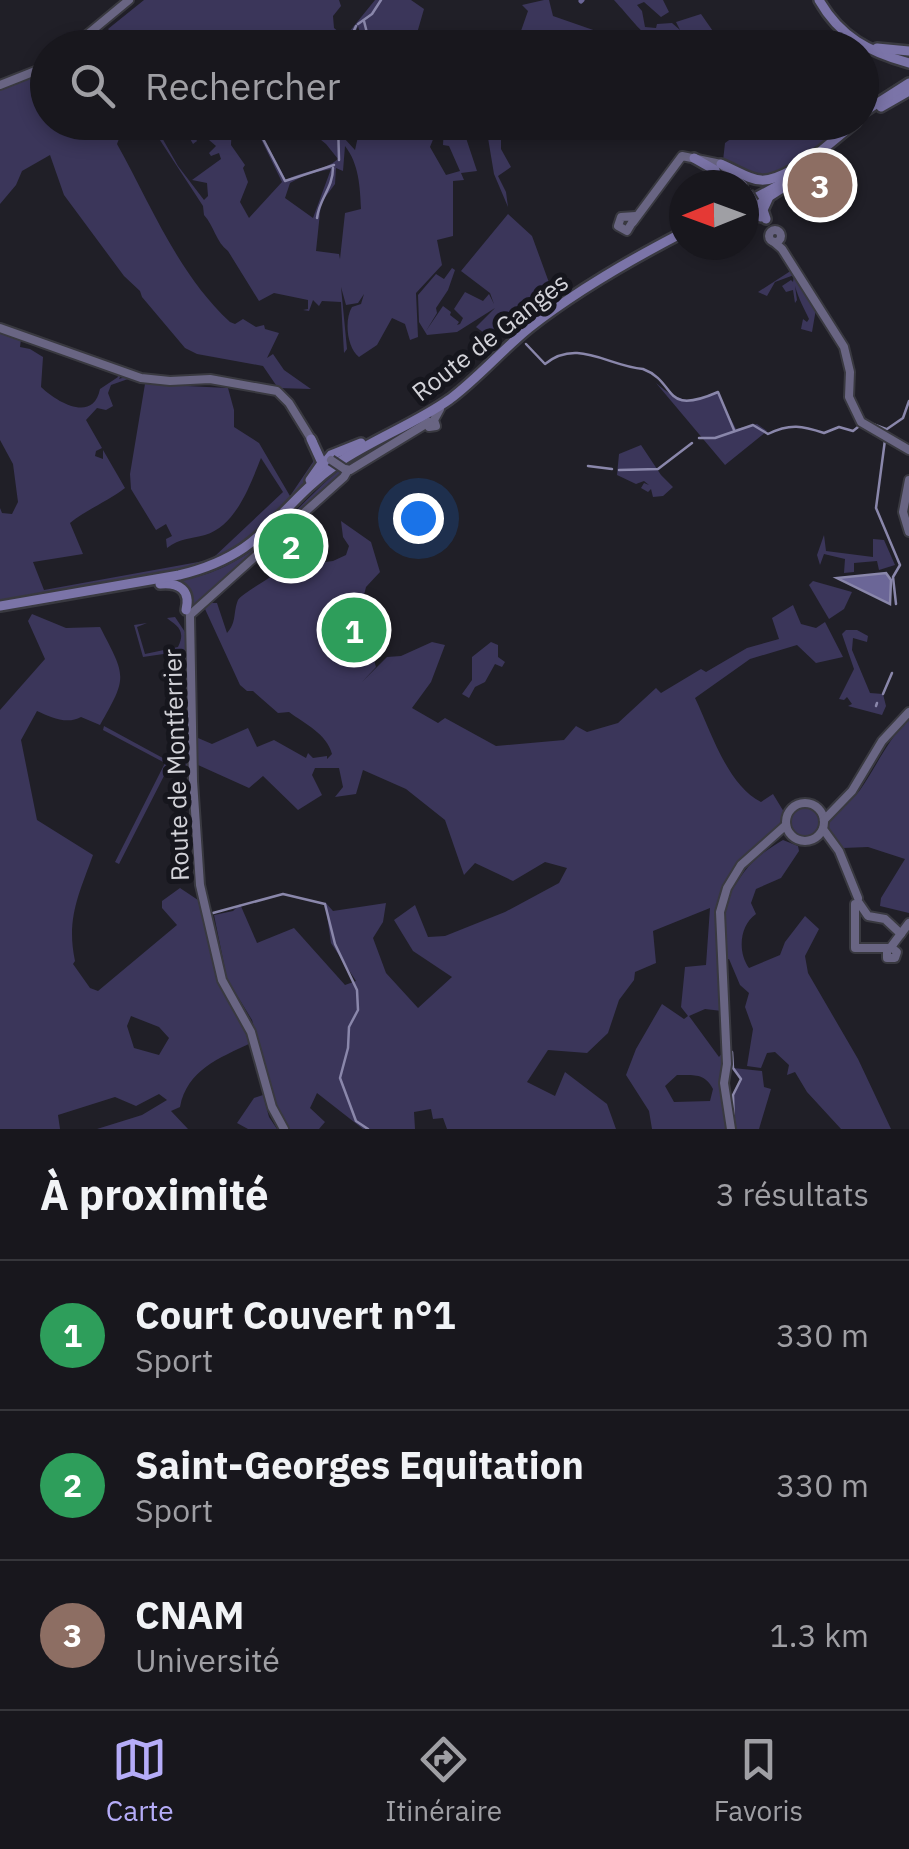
<!DOCTYPE html>
<html lang="fr">
<head>
<meta charset="utf-8">
<style>
  :root { --surface:#18171d; --page:#212026; --text:#f1f3f6; --muted:#9f9fa4; --line:#36363b; --accent:#b5acf8 }
  body { margin:0; font-family:"IBM Plex Sans",sans-serif; background:var(--page); color:var(--text) }
  .compass { position:absolute; left:669px; top:170px; width:90px; height:90px; border-radius:50%; background:var(--surface); box-shadow:0 5px 15px #0003; rotate:269deg }
  .you { position:absolute; left:418px; top:518px; width:35px; height:35px; margin:-25px; border:8px solid #fff; border-radius:50%; background:#1a73e8; box-shadow:0 0 0 15px #1a73e833 }
  .badge { display:grid; place-items:center; width:65px; height:65px; border-radius:50%; background:var(--accent); color:#fff; font-size:32px; font-weight:700 }
  .pin { position:absolute; translate:-50% -50%; border:5px solid #fff; box-shadow:0 2px 10px #0006 }
  .list { margin:0; padding:0; list-style:none }
  h2 { display:flex; justify-content:space-between; align-items:center; height:130px; margin:0; padding:0 40px; font-size:42px }
  h2 small { font-size:32px; font-weight:400; color:var(--muted) }
  .list li { display:grid; grid-template-columns:65px 1fr auto; gap:30px; align-items:center; box-sizing:border-box; height:150px; padding:0 40px; border-top:2px solid var(--line) }
  .list b { display:block; font-size:38px; white-space:nowrap }
  .list p { margin:0; font-size:32px; white-space:nowrap; color:var(--muted) }
  .list em { font-size:32px; font-style:normal; color:var(--muted) }
  .icon { flex:none; width:55px; height:55px; fill:none; stroke:currentColor; stroke-width:2; stroke-linecap:round; stroke-linejoin:round }
  .map { position:relative; flex:none; width:909px; height:1129px; overflow:hidden }
  .search { position:absolute; background:var(--surface); box-shadow:0 5px 15px #0003; left:30px; right:30px; top:30px; height:110px; display:flex; align-items:center; gap:25px; box-sizing:border-box; padding:0 35px; border-radius:55px; color:var(--muted); font-size:38px }
  .sheet { height:580px; background:var(--surface) }
  nav { display:flex; justify-content:space-around; align-items:center; box-sizing:border-box; height:140px; border-top:2px solid var(--line); background:var(--surface); font-size:28px; color:var(--muted) }
  nav a { display:grid; justify-items:center; gap:5px }
  nav .on { color:var(--accent) }
  .map>svg:first-child { display:block }
  .green { fill:#3b365a; fill-rule:evenodd }
  .water { fill:#6b6697; stroke:#8a87ab; stroke-width:2.5 }
  .lines { fill:none; stroke-linecap:round; stroke-linejoin:round }
  .stream { stroke:#8a87ab; stroke-width:2.5 }
  .canal { stroke:#6b6697; stroke-width:5 }
  .secondary-casing { stroke:#393940; stroke-width:12 }
  .primary-casing { stroke:#393940; stroke-width:14 }
  .secondary { stroke:#696583; stroke-width:8 }
  .primary { stroke:#7b74a8; stroke-width:9 }
  .secondary-bridge-casing { stroke:#393940; stroke-width:12; stroke-linecap:butt }
  .secondary-bridge { stroke:#696583; stroke-width:8 }
  .labels { text-anchor:middle; stroke-width:10; stroke-linejoin:round; paint-order:stroke }
  .street-label { font-size:25px; fill:#d3d3d9; stroke:#16161d }
</style>
</head>
<body>
<div class="map">
<svg width="909" height="1129" viewBox="0 0 909 1129">
  <rect width="100%" height="100%" fill="#201f27"/>
  <!-- green -->
  <g class="green">
    <polygon points="144,0 339,0 341,6 333,16 334,28 345,37 375,0 411,0 424,9 413,47 357,47 361,36 358,26 349,48 125,47 108,29"/>
    <polygon points="544,0 549,0 553,16 599,32 595,47 515,48 528,11 522,5"/>
    <path d="M614,0H663L669,12L661,17L644,2L637,5L642,11L645,27L656,28L657,24L672,23L680,30L676,22L701,14L724,47H703L707,42L686,31L682,40L687,43L690,36L703,42L701,47C647,48 648,37 614,0Z"/>
    <path d="M32,78L47,96L48,122L125,123L117,144C151,205 178,274 230,322L235,324L243,319L256,327L264,325L265,329L279,333L267,358L273,354L284,370L311,389L278,388L263,366L197,354L185,348L142,297L140,291L124,276L64,195L50,155L22,171L16,185L0,204V89Z"/>
    <path d="M181,123H232L231,145L245,165L243,168L248,182L240,202L249,218L282,182L259,135L261,133L286,180C302,171 325,171 338,159L326,144L300,123H340L344,138L355,150L361,123H433L434,137L430,147L446,175L460,171L449,146L443,145L444,125L437,123H452L453,133L458,136L461,130L454,123H461L477,171L461,173L464,180L453,181V236L437,240L442,265L416,293L418,337L410,340L405,324L392,318L377,345L359,357C347,348 344,320 352,307L361,304L364,294L358,303L346,305L341,287L347,349L344,353L341,302L322,301L319,306L313,300L309,311L303,310L308,309V300L274,293L259,301L228,251C216,242 214,226 204,215L203,206L156,134L161,136L178,166L204,200L208,196L207,183L192,180L221,159L219,153L211,156L209,153L216,146L194,127L190,129L197,141L193,144ZM345,146C359,164 360,187 361,209L345,213L340,259L339,254L316,251L321,203L335,184L336,168L343,171ZM331,169L313,218L285,198L290,183L307,174Z"/>
    <polygon points="500,123 508,123 501,130 501,149 511,167 498,176 506,192 508,207 494,174 488,138"/>
    <polygon points="740,123 807,123 825,140 780,174 756,178 723,161 725,143 743,130"/>
    <polygon points="508,214 532,236 551,288 575,292 511,337 499,334 492,339 476,327 495,308 457,332 427,335 419,322 418,295 436,274 444,279 452,268 455,270 448,290 436,308 437,313 426,331 443,306 451,312 450,315 459,322 457,325 460,324 463,318 454,309 465,292 483,301 489,294 494,304 490,293 461,271"/>
    <path d="M792,270L816,309L812,332L801,329L803,319L807,322L809,319C804,308 799,300 795,286L797,300L795,303L793,290L786,292L782,286L791,280L793,282L794,275L775,282L767,296L758,292Z"/>
    <path d="M0,330L122,374L119,379L128,376L140,379L139,383L128,379L111,385L108,393L113,406L106,410L97,408L86,420L102,448L96,451L95,456L103,459V450L125,488C107,502 87,509 70,523L83,554L33,562L44,590L204,561L214,557L283,492L261,458C250,485 236,526 205,535C191,539 180,538 167,548L166,539L172,536L166,524L156,530L131,489L130,474L145,384L228,388L234,410V427L259,443L290,496L313,462L312,452L292,413L321,465C296,493 272,529 240,548C175,589 74,582 0,602V508L2,513L12,514L18,502L13,464L0,440ZM21,339L117,375L118,377L100,389C93,423 58,403 41,387L43,357L30,349L20,347Z"/>
    <path d="M656,383C676,401 693,406 717,392L736,429L757,424L767,431L725,465Z"/>
    <polygon points="641,445 661,475 673,487 663,496 653,497 651,489 648,492 641,488 644,483 649,485 644,481 636,484 617,475 619,454"/>
    <path d="M339,470L342,472L199,604L188,606L175,582C258,567 280,520 339,470Z"/>
    <path d="M341,521L371,542L380,572L366,587L362,603L358,604L372,625L373,628L366,633L376,667L362,682L387,657L401,656L432,642L445,645L431,682L412,708L438,723L445,718L496,746L564,740L576,726L587,732L618,723L656,688L661,693L701,669L706,672L747,648L779,639L772,618L793,605L801,624L816,628L825,622L843,657L816,663L797,645L750,659L695,698C711,731 727,785 761,802L773,794L784,812L781,826C752,848 734,865 720,900C733,892 738,879 748,867C757,856 770,848 783,840L798,846L799,851L781,878L756,889L751,903L756,914C740,925 737,951 749,968L780,955L785,942L805,916L819,929L805,956L808,973L858,1059L891,1129H841L807,1092L795,1072L787,1075L789,1065L775,1052L767,1053L761,1068L747,1066L753,1029L745,1007L749,993L740,985L729,959L719,962L722,1011L705,1009L689,1016L719,1057L723,1052L728,1129H652L649,1111L626,1075L636,1049L662,1004L684,1019L688,1016L681,1007L685,967L706,965L710,908L653,931L656,963L635,972L634,980L619,1000L608,1033L587,1053L548,1050L527,1082L555,1096L565,1072L607,1104L616,1129H447L443,1118L433,1119L431,1109L414,1112L415,1129H363L317,1093L310,1108L325,1122L319,1129H289L276,1106L252,1020L227,979L214,915L233,911L240,904L257,943L294,928L345,985L356,981L331,943L325,902L333,911L386,903L383,922L373,938L386,973L418,1008L452,977L413,951L394,920L415,905L428,937L445,936L505,912L559,883L567,868L545,862L513,881L475,863L464,875L445,820L406,789L363,770L356,794L335,797L343,787L339,768H315L312,775L322,795L298,810L263,776L249,788L198,765V738L212,744L248,728L257,747L274,740L306,758L308,753L313,758L327,756V759L332,754C327,734 305,724 289,712L278,713L253,691H247L240,685L205,609L209,603H217L227,633C237,622 233,612 238,600C242,593 273,577 281,569L284,576L309,571L310,564L333,561L346,555L349,546L343,537ZM677,1075C694,1075 705,1073 713,1089L710,1101L674,1102L665,1086Z"/>
    <polygon points="305,526 314,537 302,548 300,560 278,566 273,565 270,554"/>
    <polygon points="824,535 826,551 873,557 873,539 884,540 895,565 879,570 877,561 854,563 854,572 844,573 845,559 824,554 820,565 817,555"/>
    <polygon points="813,581 852,592 844,609 829,619 809,585"/>
    <path d="M32,614L66,628L100,627C126,677 128,676 100,725L81,717C67,725 50,717 37,711L21,740L37,820L93,855C79,894 66,919 75,961L73,964L90,988L98,991L177,925L162,908V901L180,888L198,900L217,979L251,1043C219,1058 187,1070 180,1107L171,1111L188,1129H97L142,1115L167,1100L159,1094L136,1106L115,1097L58,1115L60,1129H0V710L45,659L28,621ZM131,1016L159,1027L169,1038L159,1055L134,1048L127,1026Z"/>
    <path d="M175,617L185,632L190,767H186L185,774L172,767L167,770L119,864L115,862L165,763L103,730L104,726L172,763L181,765C192,730 158,686 177,652L143,657L134,625L147,623L137,627L145,654L178,647C187,629 175,625 167,618Z"/>
    <polygon points="846,630 857,630 868,636 867,642 853,638 852,650 870,693 883,694 886,706 882,715 848,706 852,704 847,697 844,700 839,699 854,669 842,634"/>
    <polygon points="491,642 498,645 498,657 505,662 502,667 495,664 485,682 475,687 469,698 462,694 472,680 472,657"/>
    <path d="M909,719V913L880,906L881,898L905,859L868,847L843,848L826,832C830,806 846,809 860,790C877,766 887,740 909,719Z"/>
    <circle cx="805" cy="822" r="17"/>
    <polygon points="733,1068 762,1071 764,1087 771,1089 759,1129 735,1129 733,1095 741,1080"/>
    <polygon points="263,1095 269,1117 277,1129 248,1129 237,1123 254,1098"/>
  </g>
  <!-- water -->
  <polygon class="water" points="886,573 891,580 890,604 837,578"/>
  <g class="lines">
    <!-- stream -->
    <g class="stream">
      <polyline points="358,24 372,14 381,0"/>
      <polyline points="346,48 356,26"/>
      <polyline points="361,48 367,33 364,21"/>
      <polyline points="338,122 339,160"/>
      <polyline points="261,135 285,181 334,165"/>
      <path d="M317,218C319,199 333,188 333,168"/>
      <path d="M526,344L545,364C577,338 608,366 643,369C678,382 661,417 718,392L734,430"/>
      <polyline points="870,423 886,429"/>
      <polyline points="887,429 903,418 909,401"/>
      <path d="M699,438H715L753,425L768,434C790,423 803,426 824,433L839,427L853,431L858,427"/>
      <polyline points="885,440 876,508 900,565 893,577 896,604"/>
      <polyline points="588,466 612,469"/>
      <polyline points="619,470 658,469 692,443"/>
      <polyline points="883,694 892,673"/>
      <polyline points="876,706 877,703"/>
      <polyline points="213,913 283,894 325,904 335,944 357,990 358,1010 349,1027 348,1048 340,1078 356,1121 368,1129"/>
      <polyline points="732,1052 733,1068 741,1079 733,1095 734,1125"/>
    </g>
    <!-- canal -->
    <polyline class="canal" points="581,1 582,0"/>
    <defs>
      <g id="secondary">
        <polyline points="71,48 129,0"/>
        <polyline points="0,85 48,66"/>
        <polyline points="633,221 627,231 618,226 621,217 636,216"/>
        <polyline points="633,222 682,156 721,164 743,185"/>
        <circle cx="775" cy="236" r="6"/>
        <polyline points="774,242 782,249 844,347 850,372 849,397 861,422 909,450"/>
        <polyline points="0,328 141,378 170,381 210,379 277,391 289,403 313,442"/>
        <polyline points="429,427 436,426 434,420 440,409"/>
        <polyline points="345,469 350,470 429,422"/>
        <polyline points="909,480 903,512 909,532"/>
        <polyline points="191,614 344,477 348,470"/>
        <polyline points="190,616 193,781 200,885 222,980 251,1032 272,1107 284,1129"/>
        <circle cx="805" cy="822" r="19"/>
        <polyline points="824,820 852,791 882,741 909,712"/>
        <polyline points="823,829 839,851 858,898"/>
        <polyline points="859,903 868,916 885,919 901,934"/>
        <polyline points="855,904 855,948 892,948 897,952 895,958 887,958 887,949"/>
        <polyline points="891,947 909,923"/>
        <polyline points="731,1129 724,1083 727,1064 720,912 727,888 741,865 786,825"/>
      </g>
      <g id="primary">
        <path d="M819,0C840,37 869,52 909,63"/>
        <polyline points="877,48 909,51"/>
        <polyline points="881,107 909,91"/>
        <polyline points="862,113 909,83"/>
        <polyline points="694,158 715,170 719,185"/>
        <path d="M721,164C753,178 758,189 792,170"/>
        <polyline points="725,185 737,185"/>
        <polyline points="744,204 781,184 856,122"/>
        <polyline points="756,205 787,185"/>
        <polyline points="744,212 754,211 761,217"/>
        <polyline points="766,219 763,210 768,199"/>
        <polyline points="323,465 331,455 361,443"/>
        <polyline points="310,480 322,463 311,439"/>
        <path d="M160,584C179,582 191,590 186,610"/>
        <path d="M0,606L179,575C267,554 274,509 338,463C373,439 415,424 450,399C478,378 502,350 529,328C577,290 630,260 684,232"/>
      </g>
    </defs>
    <!-- secondary casing -->
    <use href="#secondary" class="secondary-casing"/>
    <!-- primary casing -->
    <use href="#primary" class="primary-casing"/>
    <!-- secondary -->
    <use href="#secondary" class="secondary"/>
    <!-- primary -->
    <use href="#primary" class="primary"/>
    <defs>
      <g id="secondary-bridge">
        <polyline points="748,192 754,202"/>
        <polyline points="331,460 343,468"/>
      </g>
    </defs>
    <!-- secondary-bridge casing -->
    <use href="#secondary-bridge" class="secondary-bridge-casing"/>
    <!-- secondary-bridge -->
    <use href="#secondary-bridge" class="secondary-bridge"/>
  </g>
  <g class="labels">
    <!-- street labels -->
    <g class="street-label">
      <text transform="translate(490 337) rotate(-38)" y="9">Route de Ganges</text>
      <text transform="translate(176 765) rotate(-92)" y="9">Route de Montferrier</text>
    </g>
  </g>
</svg>
<svg class="compass" viewBox="-18 -18 36 36"><path d="M0-13l5 13h-10z" fill="#e53935"/><path d="M0 13l5-13h-10z" fill="#9f9fa4"/></svg>
<div class="you"></div>
<div class="pin badge" style="left:354px;top:630px;background:#2e9e5b">1</div>
<div class="pin badge" style="left:291px;top:546px;background:#2e9e5b">2</div>
<div class="pin badge" style="left:820px;top:185px;background:#8d6e63">3</div>
<div class="search"><svg class="icon" aria-label="search" viewBox="0 0 24 24"><circle cx="10" cy="10" r="6"/><path d="M15 15l6 6"/></svg>Rechercher</div>
</div>
<section class="sheet">
<h2>À proximité<small>3 résultats</small></h2>
<ul class="list">
<li><span class="badge" style="background:#2e9e5b">1</span><div><b>Court Couvert n°1</b><p>Sport</p></div><em>330 m</em></li>
<li><span class="badge" style="background:#2e9e5b">2</span><div><b>Saint-Georges Equitation</b><p>Sport</p></div><em>330 m</em></li>
<li><span class="badge" style="background:#8d6e63">3</span><div><b>CNAM</b><p>Université</p></div><em>1.3 km</em></li>
</ul>
</section>
<nav>
<a class="on"><svg class="icon" aria-label="map" viewBox="0 0 24 24"><path d="M3 6l6-2 6 2 6-2v14l-6 2-6-2-6 2zM9 4v14M15 6v14"/></svg>Carte</a>
<a><svg class="icon" aria-label="directions" viewBox="0 0 24 24"><path d="M12 3l9 9-9 9-9-9zM9 14v-3h6M13 9l2 2-2 2"/></svg>Itinéraire</a>
<a><svg class="icon" aria-label="saved" viewBox="0 0 24 24"><path d="M7 4h10v16l-5-4-5 4z"/></svg>Favoris</a>
</nav>
</body>
</html>
